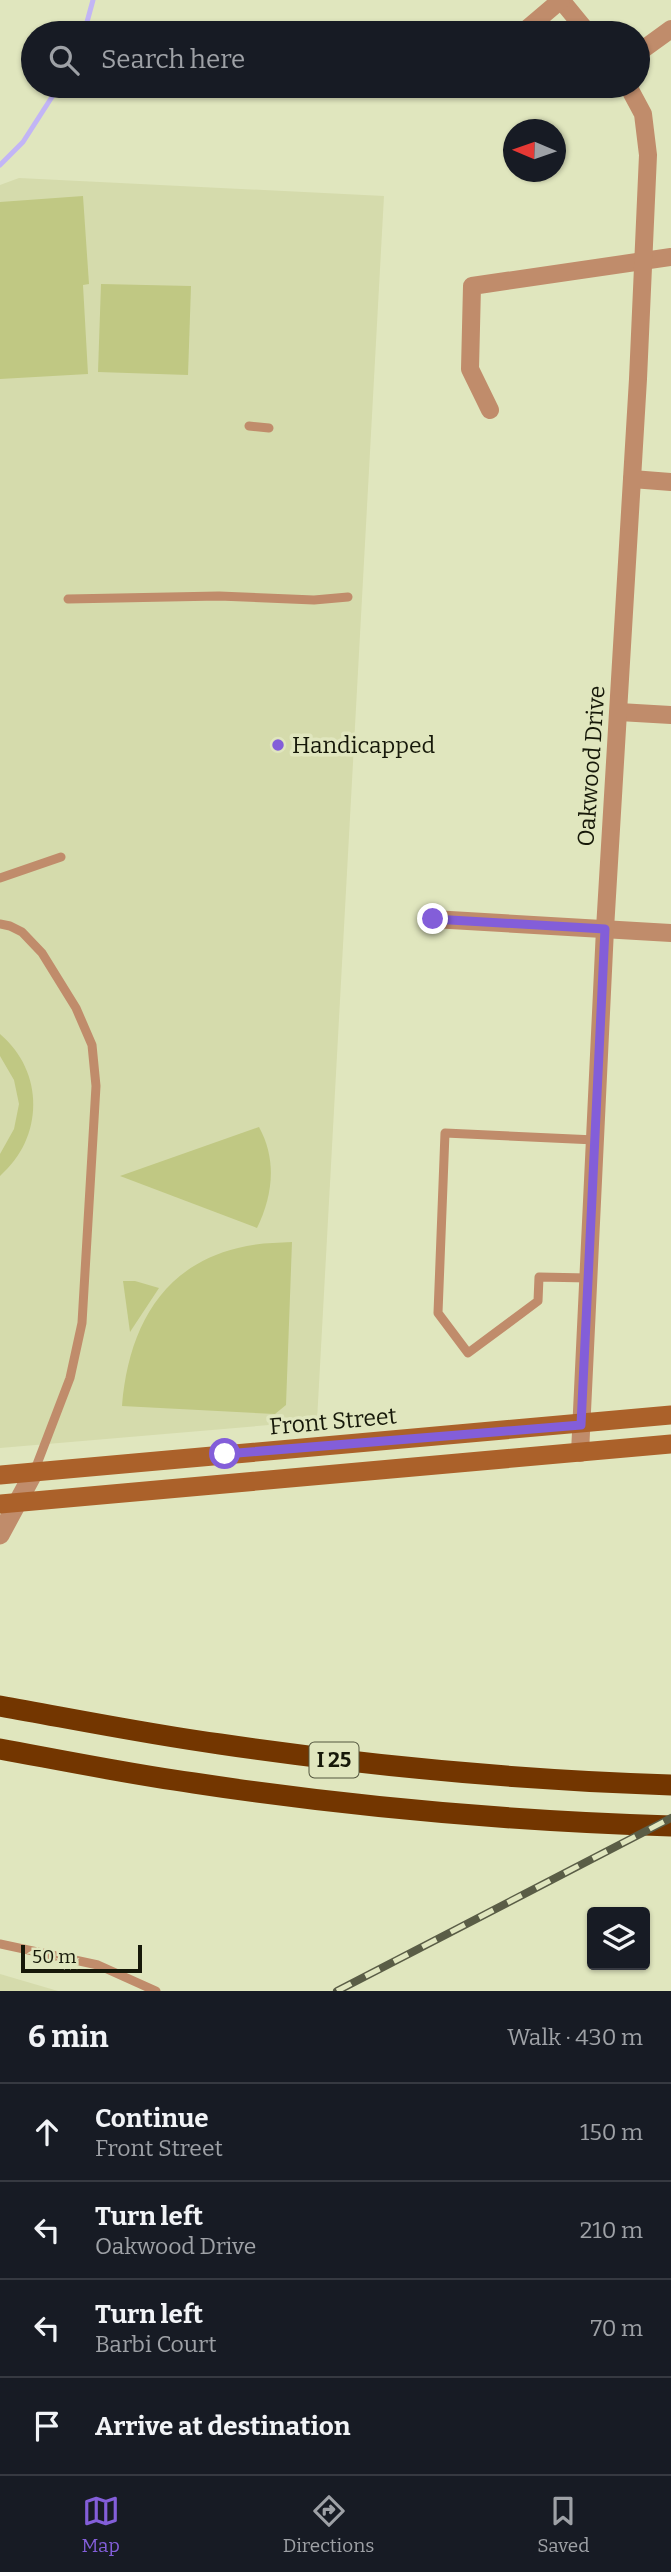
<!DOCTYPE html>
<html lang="en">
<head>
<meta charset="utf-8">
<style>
  :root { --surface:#171b24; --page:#20242c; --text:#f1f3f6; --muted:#9ea1a6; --line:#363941; --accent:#835ed9 }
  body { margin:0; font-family:Bitter,serif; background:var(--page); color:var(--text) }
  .controls { position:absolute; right:21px; bottom:21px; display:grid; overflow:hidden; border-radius:7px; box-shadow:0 2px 5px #0004 }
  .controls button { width:63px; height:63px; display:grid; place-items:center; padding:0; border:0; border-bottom:2px solid var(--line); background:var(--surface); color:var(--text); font:35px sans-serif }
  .compass { position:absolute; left:503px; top:119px; width:63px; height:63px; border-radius:50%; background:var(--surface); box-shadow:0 2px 5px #0004; rotate:272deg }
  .scale { position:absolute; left:21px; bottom:18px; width:121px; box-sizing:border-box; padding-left:7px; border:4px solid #161809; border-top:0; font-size:19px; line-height:24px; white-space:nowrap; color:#161809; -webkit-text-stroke:5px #e0e6be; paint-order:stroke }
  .stop { position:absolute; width:21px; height:21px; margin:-16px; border:5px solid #835ed9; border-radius:50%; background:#fff }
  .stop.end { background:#835ed9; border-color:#fff; box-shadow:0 2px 7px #0008 }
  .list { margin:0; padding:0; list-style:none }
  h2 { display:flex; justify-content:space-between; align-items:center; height:91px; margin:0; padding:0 28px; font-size:30px }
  h2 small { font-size:23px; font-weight:400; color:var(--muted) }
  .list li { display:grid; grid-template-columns:46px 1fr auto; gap:21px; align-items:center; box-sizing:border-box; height:98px; padding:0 28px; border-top:2px solid var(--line) }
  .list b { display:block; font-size:26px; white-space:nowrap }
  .list p { margin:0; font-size:23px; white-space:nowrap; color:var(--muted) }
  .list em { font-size:23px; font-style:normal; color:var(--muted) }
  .icon { flex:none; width:38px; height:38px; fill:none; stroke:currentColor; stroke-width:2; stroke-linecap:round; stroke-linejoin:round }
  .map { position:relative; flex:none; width:671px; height:1991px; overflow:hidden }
  .search { position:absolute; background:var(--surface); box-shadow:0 2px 5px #0004; left:21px; right:21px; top:21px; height:77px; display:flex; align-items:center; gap:18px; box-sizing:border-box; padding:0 24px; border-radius:38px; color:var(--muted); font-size:26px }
  .sheet { height:483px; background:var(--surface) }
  nav { display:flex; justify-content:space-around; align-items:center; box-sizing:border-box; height:98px; border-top:2px solid var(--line); background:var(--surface); font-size:19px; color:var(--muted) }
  nav a { display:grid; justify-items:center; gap:4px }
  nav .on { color:var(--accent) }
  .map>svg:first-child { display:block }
  .built { fill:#d5dbac }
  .green { fill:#c0c883 }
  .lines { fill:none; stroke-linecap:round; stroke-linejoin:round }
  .stream { stroke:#c2b5f5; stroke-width:5 }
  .service { stroke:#c08c6b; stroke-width:9 }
  .minor { stroke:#c08c6b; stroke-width:18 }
  .tertiary { stroke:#c08c6b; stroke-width:19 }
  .secondary { stroke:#ab612a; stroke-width:19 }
  .motorway { stroke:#733600; stroke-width:21 }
  .rail-casing { stroke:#5a5d46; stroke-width:8 }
  .rail { stroke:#e0e6be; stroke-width:5; stroke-dasharray:16; stroke-linecap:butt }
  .route { stroke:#835ed9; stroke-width:9 }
  .poi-dot { fill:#835ed9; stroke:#e0e6be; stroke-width:2.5 }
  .labels { text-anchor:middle; stroke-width:7; stroke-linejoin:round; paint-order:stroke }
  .shield { fill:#e0e6be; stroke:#53563f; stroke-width:2 }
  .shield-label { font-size:21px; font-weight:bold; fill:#161809 }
  .poi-label { font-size:23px; fill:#161809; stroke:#e0e6be; text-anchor:start }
  .street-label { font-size:23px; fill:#161809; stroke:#e0e6be }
</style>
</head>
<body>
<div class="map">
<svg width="671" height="1991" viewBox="0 0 671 1991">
  <rect width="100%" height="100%" fill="#e0e6be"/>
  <!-- built -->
  <g class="built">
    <polygon points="19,178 384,196 317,1421 0,1448 0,185"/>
    <polygon points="0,1974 58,1991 0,1991"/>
  </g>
  <!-- green -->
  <g class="green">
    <polygon points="83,196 89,284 83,285 88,374 0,379 0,202"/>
    <polygon points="101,284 191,286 188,375 98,372"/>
    <path d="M0,1034C45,1072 44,1138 0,1176V1154L14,1129L19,1104L14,1080L0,1056Z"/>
    <path d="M259,1127C277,1160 273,1195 257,1228L120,1176Z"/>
    <path d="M292,1242L286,1405L275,1414L122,1406C128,1332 159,1267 238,1248C255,1243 274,1243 292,1242Z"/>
    <polygon points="123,1281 135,1281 159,1288 130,1332"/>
  </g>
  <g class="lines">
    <!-- stream -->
    <g class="stream">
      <polyline points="84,33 93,0"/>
      <polyline points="0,165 23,142 59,86"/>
    </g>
    <!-- service -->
    <g class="service">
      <polyline points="249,426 269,428"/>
      <polyline points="68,599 219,596 314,600 348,597"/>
      <polyline points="0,878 61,857"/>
      <polyline points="0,924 10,926 22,932 42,953 76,1008 92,1045 96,1086 82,1323 70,1378 34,1472"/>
      <polyline points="588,1278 539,1277 538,1301 468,1353 438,1313 445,1133 595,1140"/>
      <polyline points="0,1944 98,1965 156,1991"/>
    </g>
    <!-- minor -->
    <g class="minor">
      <polyline points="561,0 588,33"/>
      <polyline points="522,33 561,0"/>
      <polyline points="638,53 671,29"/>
      <polyline points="490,410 470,369 472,286 671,257"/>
      <polyline points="632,479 671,482"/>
      <polyline points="619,712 671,715"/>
      <polyline points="433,919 671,933"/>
      <polyline points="580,1453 605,929 638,379 648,155 643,114 628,86"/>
    </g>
    <!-- tertiary -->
    <polyline class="tertiary" points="0,1535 34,1472"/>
    <!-- secondary -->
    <g class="secondary">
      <polyline points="0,1475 671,1415"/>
      <polyline points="0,1504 671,1444"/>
    </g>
    <!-- motorway -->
    <g class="motorway">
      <path d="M0,1706C73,1719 147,1734 220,1744C369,1766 520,1780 671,1785"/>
      <path d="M0,1749C65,1761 129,1774 194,1783C352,1807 512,1821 671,1826"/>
    </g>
    <defs>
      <polyline id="rail" points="337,1991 671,1818"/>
    </defs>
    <!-- rail casing -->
    <use href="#rail" class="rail-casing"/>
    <!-- rail -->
    <use href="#rail" class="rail"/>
  </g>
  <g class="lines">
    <!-- route -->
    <polyline class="route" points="225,1454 581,1425 605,929 433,919"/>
  </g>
  <!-- markers -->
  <circle class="poi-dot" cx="278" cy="745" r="7"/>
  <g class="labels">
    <!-- shield labels -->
    <rect class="shield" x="309.5" y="1742.5" width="49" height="35" rx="5"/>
    <g class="shield-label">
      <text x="334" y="1767">I 25</text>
    </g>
    <!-- poi labels -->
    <g class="poi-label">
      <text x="292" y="753">Handicapped</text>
    </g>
    <!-- street labels -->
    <g class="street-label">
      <text transform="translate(591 766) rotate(-86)" y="8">Oakwood Drive</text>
      <text transform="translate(333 1421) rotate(-5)" y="8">Front Street</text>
    </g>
  </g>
</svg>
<div class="controls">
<button><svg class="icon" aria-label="layers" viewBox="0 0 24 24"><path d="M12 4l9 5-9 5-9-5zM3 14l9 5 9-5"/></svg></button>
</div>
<svg class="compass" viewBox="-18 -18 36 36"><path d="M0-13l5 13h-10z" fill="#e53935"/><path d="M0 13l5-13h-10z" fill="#9ea1a6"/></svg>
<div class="scale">50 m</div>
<div class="stop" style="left:225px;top:1454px"></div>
<div class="stop end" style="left:433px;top:919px"></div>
<div class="search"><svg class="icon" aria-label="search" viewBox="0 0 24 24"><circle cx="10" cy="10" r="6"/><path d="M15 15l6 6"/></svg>Search here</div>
</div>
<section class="sheet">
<h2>6 min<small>Walk · 430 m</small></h2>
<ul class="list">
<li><svg class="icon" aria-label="ahead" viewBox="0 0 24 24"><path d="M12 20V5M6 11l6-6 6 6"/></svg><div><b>Continue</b><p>Front Street</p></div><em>150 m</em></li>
<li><svg class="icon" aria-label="left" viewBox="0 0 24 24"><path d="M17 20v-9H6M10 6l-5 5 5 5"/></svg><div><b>Turn left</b><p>Oakwood Drive</p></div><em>210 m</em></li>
<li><svg class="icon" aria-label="left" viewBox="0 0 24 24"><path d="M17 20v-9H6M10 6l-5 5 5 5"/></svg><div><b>Turn left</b><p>Barbi Court</p></div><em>70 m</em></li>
<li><svg class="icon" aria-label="arrive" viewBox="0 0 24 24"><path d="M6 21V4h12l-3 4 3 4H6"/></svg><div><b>Arrive at destination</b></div></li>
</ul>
</section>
<nav>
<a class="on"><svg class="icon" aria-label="map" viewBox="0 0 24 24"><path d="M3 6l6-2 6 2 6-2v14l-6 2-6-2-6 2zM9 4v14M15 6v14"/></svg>Map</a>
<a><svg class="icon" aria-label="directions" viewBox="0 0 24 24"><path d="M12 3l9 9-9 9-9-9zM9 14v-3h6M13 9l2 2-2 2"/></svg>Directions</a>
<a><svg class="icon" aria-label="saved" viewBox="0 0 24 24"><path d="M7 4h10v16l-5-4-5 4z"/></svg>Saved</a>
</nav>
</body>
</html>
